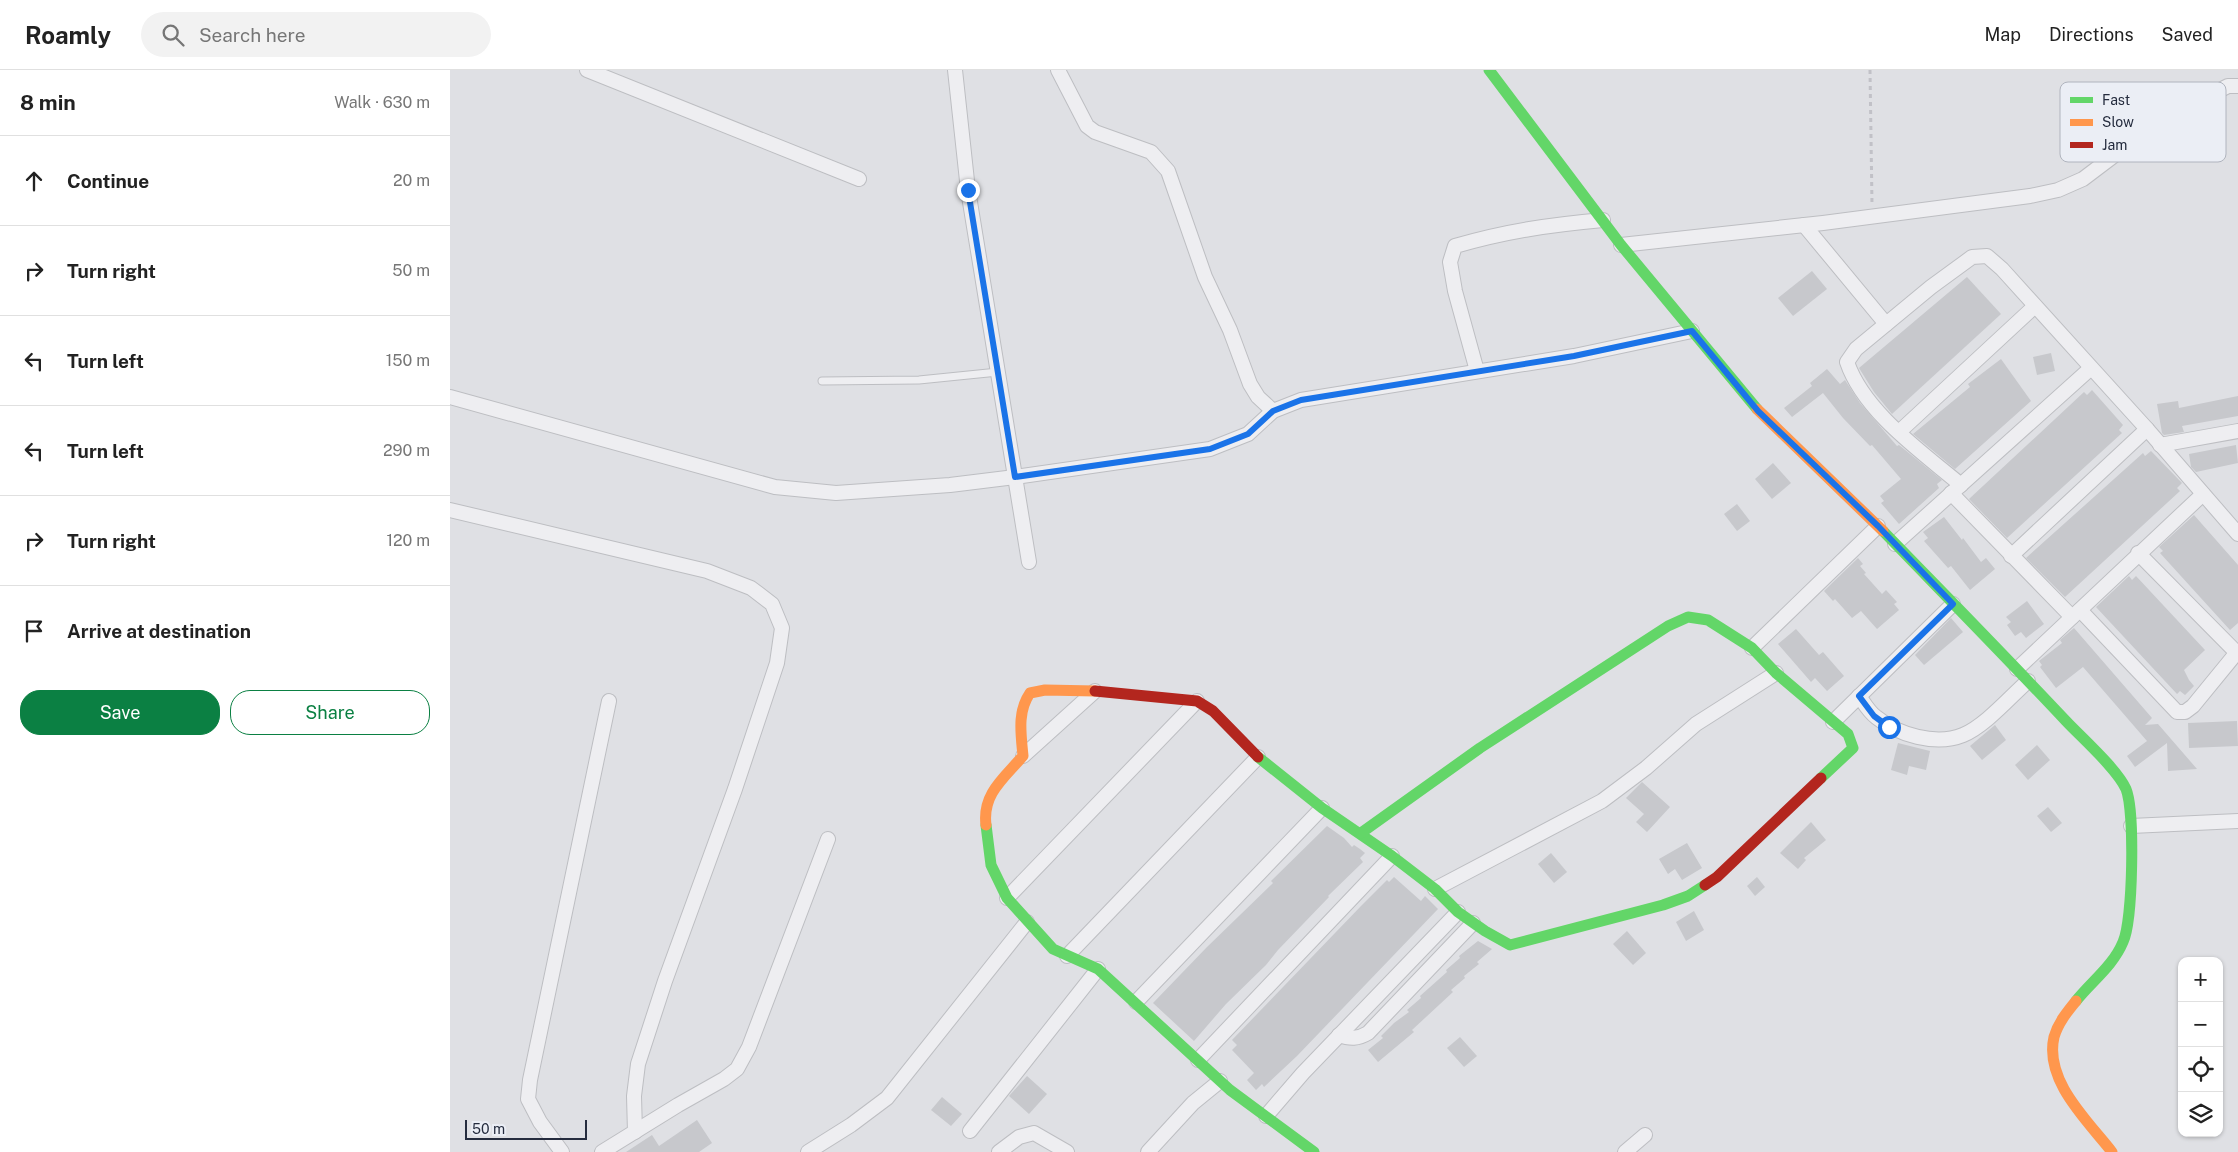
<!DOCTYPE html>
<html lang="en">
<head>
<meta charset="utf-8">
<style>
  :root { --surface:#fff; --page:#f2f2f2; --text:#222; --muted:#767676; --line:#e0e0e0; --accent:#0b8043 }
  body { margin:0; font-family:"Public Sans",sans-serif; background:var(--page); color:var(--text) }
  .controls { position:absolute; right:15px; bottom:15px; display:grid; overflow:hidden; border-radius:10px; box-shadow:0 1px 4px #0004 }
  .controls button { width:45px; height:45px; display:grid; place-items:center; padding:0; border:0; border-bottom:1px solid var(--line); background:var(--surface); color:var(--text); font:25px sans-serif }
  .scale { position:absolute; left:15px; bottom:12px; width:122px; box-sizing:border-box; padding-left:5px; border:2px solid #252c3e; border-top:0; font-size:14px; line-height:18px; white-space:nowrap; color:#252c3e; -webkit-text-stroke:4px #ebeef5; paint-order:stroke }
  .stop { position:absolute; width:15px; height:15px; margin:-11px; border:4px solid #1a73e8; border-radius:50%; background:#fff }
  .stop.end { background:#1a73e8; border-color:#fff; box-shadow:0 1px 5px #0008 }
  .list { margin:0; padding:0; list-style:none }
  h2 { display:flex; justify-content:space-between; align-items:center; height:65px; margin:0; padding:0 20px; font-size:21px }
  h2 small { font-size:16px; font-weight:400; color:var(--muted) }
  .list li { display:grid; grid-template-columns:32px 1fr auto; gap:15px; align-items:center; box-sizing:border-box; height:90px; padding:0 20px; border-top:1px solid var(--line) }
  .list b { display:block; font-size:19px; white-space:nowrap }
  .list em { font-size:16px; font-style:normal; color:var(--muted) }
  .actions { display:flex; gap:10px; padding:15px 20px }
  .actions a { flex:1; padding:11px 0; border:1px solid var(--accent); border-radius:20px; text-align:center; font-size:18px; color:var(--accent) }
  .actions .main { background:var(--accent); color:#fff }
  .icon { flex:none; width:28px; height:28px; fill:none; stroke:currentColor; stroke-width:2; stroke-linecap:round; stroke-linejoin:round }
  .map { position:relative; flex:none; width:1788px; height:1082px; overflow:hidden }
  header { display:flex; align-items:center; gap:30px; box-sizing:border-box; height:70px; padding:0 25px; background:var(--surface); border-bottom:1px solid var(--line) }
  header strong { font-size:24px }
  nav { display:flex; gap:28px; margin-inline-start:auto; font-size:18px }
  .search { width:350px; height:45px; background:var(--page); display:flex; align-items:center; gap:12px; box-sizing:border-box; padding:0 18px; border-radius:28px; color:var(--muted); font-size:19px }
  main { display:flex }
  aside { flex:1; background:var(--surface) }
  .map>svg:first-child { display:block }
  .building { fill:#c7c8cc }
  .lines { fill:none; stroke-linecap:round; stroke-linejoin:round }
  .lane-casing { stroke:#bdbec2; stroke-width:9 }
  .street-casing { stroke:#bdbec2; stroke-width:16 }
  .path { stroke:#c1c1c7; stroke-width:3; stroke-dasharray:4 4; stroke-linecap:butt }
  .lane { stroke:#eeeef1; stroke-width:7 }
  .street { stroke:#eeeef1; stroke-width:14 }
  .fast { stroke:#63d668; stroke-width:11 }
  .slow { stroke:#ff974d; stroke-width:11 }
  .jam { stroke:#b3261e; stroke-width:11 }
  .route { stroke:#1a73e8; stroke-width:6 }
  .key { fill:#ebeef5; stroke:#b0b4be; stroke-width:1 }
  .key-label { font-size:14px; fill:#252c3e }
</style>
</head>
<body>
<header>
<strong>Roamly</strong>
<div class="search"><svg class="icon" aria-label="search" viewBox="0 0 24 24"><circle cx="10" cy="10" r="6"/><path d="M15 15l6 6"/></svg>Search here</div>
<nav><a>Map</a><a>Directions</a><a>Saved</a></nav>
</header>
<main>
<aside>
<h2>8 min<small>Walk · 630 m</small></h2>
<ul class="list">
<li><svg class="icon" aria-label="ahead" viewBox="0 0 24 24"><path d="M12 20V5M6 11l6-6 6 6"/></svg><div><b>Continue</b></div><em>20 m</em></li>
<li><svg class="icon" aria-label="right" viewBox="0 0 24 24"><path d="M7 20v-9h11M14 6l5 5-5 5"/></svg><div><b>Turn right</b></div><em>50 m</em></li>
<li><svg class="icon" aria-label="left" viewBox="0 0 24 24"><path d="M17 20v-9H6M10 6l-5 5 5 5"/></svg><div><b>Turn left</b></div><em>150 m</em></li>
<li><svg class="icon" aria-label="left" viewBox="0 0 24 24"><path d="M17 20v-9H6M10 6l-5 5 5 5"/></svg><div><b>Turn left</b></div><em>290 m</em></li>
<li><svg class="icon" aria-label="right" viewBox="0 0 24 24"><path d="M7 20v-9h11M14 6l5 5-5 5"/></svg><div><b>Turn right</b></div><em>120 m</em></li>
<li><svg class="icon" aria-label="arrive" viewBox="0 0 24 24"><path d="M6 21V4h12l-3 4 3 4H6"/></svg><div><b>Arrive at destination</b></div></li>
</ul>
<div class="actions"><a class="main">Save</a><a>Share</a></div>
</aside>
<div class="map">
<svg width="1788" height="1082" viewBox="0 0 1788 1082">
  <rect width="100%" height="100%" fill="#dfe0e4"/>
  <!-- building -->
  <g class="building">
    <polygon points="1362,201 1377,219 1343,246 1328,228"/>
    <polygon points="1517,207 1551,244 1442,344 1424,322 1409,298"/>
    <polygon points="1601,283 1605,301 1587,305 1583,287"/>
    <polygon points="1551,289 1581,331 1505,399 1463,364 1520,317 1518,314"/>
    <polygon points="1377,299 1390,314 1395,310 1410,333 1447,376 1449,375 1492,410 1487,414 1489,418 1449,454 1431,433 1434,431 1430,426 1451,409 1422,375 1420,376 1393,348 1373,323 1342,347 1334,338 1362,316 1360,313"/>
    <polygon points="1642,320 1673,355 1669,360 1672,363 1557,468 1519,429 1634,322 1637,325"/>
    <polygon points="1788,326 1788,346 1732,356 1734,362 1714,365 1712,363 1707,334 1728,331 1729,338"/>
    <polygon points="1786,375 1788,393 1746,402 1741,397 1739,384"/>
    <polygon points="1701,381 1732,413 1727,418 1730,421 1615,527 1576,488 1693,383 1695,386"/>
    <polygon points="1323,393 1341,413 1322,429 1305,409"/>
    <polygon points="1287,434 1300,451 1287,461 1274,444"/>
    <polygon points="1744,445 1788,495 1788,553 1780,560 1710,483 1713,481 1709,477"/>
    <polygon points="1494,447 1512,470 1513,468 1531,492 1536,488 1545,499 1520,520 1501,496 1498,498 1474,471 1478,468 1473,462"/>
    <polygon points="1408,488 1413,494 1410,496 1416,503 1414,504 1432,524 1436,520 1447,532 1444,534 1449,540 1427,559 1411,541 1402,548 1385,529 1383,531 1374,521"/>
    <polygon points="1679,506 1682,510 1686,506 1755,580 1734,600 1739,610 1744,616 1735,625 1730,621 1727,624 1646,537"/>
    <polygon points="1577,531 1594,554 1576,568 1571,562 1565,566 1557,555 1561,552 1556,547"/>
    <polygon points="1501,548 1513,562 1474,595 1465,585"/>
    <polygon points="1624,558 1702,648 1695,655 1708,654 1747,699 1718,701 1717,673 1685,697 1677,686 1697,671 1633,597 1606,618 1590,597 1592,595 1589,591 1612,573 1610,570"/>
    <polygon points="1346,559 1369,585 1373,582 1394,606 1377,621 1365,608 1361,612 1328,574"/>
    <polygon points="1787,651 1788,676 1739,678 1738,653"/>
    <polygon points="1545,655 1556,670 1532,690 1520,676"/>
    <polygon points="1448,673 1480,681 1476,700 1459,696 1457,705 1441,700"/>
    <polygon points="1587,675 1600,690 1578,710 1565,695"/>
    <polygon points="1192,712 1220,737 1197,762 1186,752 1194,744 1176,728"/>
    <polygon points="1598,737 1612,753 1601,762 1587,746"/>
    <polygon points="1361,752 1376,770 1354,788 1356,790 1348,799 1330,783"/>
    <polygon points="877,756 894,768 902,777 904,775 910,779 915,783 910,788 913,792 878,826 879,827 828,880 816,895 776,934 744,971 703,933 757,877 823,813 821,811"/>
    <polygon points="1237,773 1252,798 1232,810 1225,799 1218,804 1209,789"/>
    <polygon points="1101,783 1117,802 1104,813 1088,794"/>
    <polygon points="944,807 971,831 975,826 988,839 847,986 814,1017 812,1014 806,1020 797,1010 804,1003 782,980 787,975 782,970 911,836 937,810 939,812"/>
    <polygon points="1307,807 1315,817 1305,826 1297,816"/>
    <polygon points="1244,841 1254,860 1236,871 1226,852"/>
    <polygon points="1177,861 1196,883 1183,895 1163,874"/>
    <polygon points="1028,871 1042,879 1027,892 1029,894 1014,906 1015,908 1001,920 1003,922 962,960 964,962 928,992 918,980 933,968 931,966 944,953 959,942 957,940 971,928 970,926 997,902 996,900 1010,888 1009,886"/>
    <polygon points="1010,967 1027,986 1014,997 997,978"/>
    <polygon points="577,1006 597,1024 579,1044 559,1026"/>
    <polygon points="492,1027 512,1044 501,1056 481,1040"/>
    <polygon points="247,1050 262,1073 249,1082 176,1082 202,1065 209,1076"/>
  </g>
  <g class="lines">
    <defs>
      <polyline id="lane" points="372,311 469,310 548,302"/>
      <g id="street">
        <polyline points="137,0 409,109"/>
        <polyline points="505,0 518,120 579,492"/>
        <polyline points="608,0 637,56 645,62 701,82 718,101 755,207 780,260 800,314 808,327 823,341"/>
        <polyline points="1354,155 1436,254"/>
        <polyline points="1171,175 1373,153 1580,126 1608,120 1633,109 1711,50 1778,16 1788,16"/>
        <path d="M1027,301L1005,221L1000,192L1005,176C1057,161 1099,155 1153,150"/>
        <polyline points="0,327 325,417 386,423 500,415 565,407 760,379 798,364 823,341 851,330 1124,286 1242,261"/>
        <polyline points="1449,362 1585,236"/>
        <polyline points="1710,375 1788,361"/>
        <path d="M1511,415C1472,382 1414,342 1397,292L1406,279L1481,217L1522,187L1537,186L1552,199L1697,359L1788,464"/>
        <polyline points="1501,423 1622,547"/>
        <polyline points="0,440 257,501 301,518 322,534 332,558 327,593 285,719 215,911 188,994 184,1026 185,1062"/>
        <polyline points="1445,474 1641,298"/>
        <polyline points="1688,483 1787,583"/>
        <polyline points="1561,486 1697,359"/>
        <polyline points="1630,540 1727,642 1735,642 1743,636 1788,581"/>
        <polyline points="1302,578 1428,456"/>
        <polyline points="1567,599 1753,424"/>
        <path d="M1409,626C1414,633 1419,642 1426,647C1448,665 1486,676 1513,665C1535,656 1560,627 1578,611"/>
        <polyline points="1383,652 1503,534"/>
        <polyline points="573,686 645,621"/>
        <polyline points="1681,756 1788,751"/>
        <polyline points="985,819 1152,731 1196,698 1246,654 1326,603"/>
        <polyline points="557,828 747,631"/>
        <polyline points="617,886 808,687"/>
        <polyline points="686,932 872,738"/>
        <path d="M889,965C900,969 908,969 918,963L1023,853"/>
        <polyline points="748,990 942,786"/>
        <polyline points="816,1046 853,1003 1008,842"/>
        <polyline points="520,1061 648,899"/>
        <polyline points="112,1082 90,1052 78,1029 80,1010 159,631"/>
        <polyline points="152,1082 228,1035 274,1009 287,999 299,977 378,769"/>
        <polyline points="358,1082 401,1055 437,1028 577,852"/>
        <polyline points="549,1082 569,1067 584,1063 617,1082"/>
        <polyline points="698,1082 743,1033 770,1011"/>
        <polyline points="1175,1082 1195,1065"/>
      </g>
    </defs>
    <!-- lane casing -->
    <use href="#lane" class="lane-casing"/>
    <!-- street casing -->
    <use href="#street" class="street-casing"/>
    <!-- path -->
    <polyline class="path" points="1420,0 1422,134"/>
    <!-- lane -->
    <use href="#lane" class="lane"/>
    <!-- street -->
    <use href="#street" class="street"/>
    <!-- fast -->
    <g class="fast">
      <polyline points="1039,0 1171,175 1307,339"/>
      <path d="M1433,461C1494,524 1556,587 1616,651C1632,668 1667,699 1676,719C1685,741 1683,851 1673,872C1663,896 1642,911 1626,931"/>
      <polyline points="808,687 872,738 942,786 985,819 1008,842 1035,861 1060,875 1213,835 1238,826 1255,815"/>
      <polyline points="536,755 541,795 557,828 603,879 648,899 780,1020 864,1082"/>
      <polyline points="911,763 1030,678 1218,556 1238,547 1258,550 1302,578 1326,603 1398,664 1403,678 1371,708"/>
    </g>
    <!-- slow -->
    <g class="slow">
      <polyline points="1307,339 1433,461"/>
      <path d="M536,755C532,724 554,708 573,686C571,664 567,642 580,623L595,620L645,621"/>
      <path d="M1626,931C1617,942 1608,953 1604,967C1594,1011 1638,1051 1662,1082"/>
    </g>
    <!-- jam -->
    <g class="jam">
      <polyline points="645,621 747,631 763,641 808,687"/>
      <polyline points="1255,815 1267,807 1371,708"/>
    </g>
  </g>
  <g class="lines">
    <!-- route -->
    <polyline class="route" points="518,120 565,407 760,379 798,364 823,341 851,330 1124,286 1242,261 1308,341 1428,456 1503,534 1409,626 1424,646 1439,657"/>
  </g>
  <!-- legend -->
  <rect x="1610" y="12" width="166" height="80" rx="8" class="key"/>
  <rect x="1620" y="27" width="23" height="6" fill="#63d668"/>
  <rect x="1620" y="49" width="23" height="7" fill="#ff974d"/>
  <rect x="1620" y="72" width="23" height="6" fill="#b3261e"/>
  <g class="key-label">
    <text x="1652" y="35">Fast</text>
    <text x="1652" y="57">Slow</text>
    <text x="1652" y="80">Jam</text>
  </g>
</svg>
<div class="controls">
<button>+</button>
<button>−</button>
<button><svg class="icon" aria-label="locate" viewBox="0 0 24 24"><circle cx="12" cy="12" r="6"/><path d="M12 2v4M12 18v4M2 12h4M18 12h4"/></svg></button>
<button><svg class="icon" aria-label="layers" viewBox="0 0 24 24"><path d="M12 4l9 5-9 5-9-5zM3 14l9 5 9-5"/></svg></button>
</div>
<div class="scale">50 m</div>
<div class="stop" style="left:1439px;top:657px"></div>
<div class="stop end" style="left:518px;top:120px"></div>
</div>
</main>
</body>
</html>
